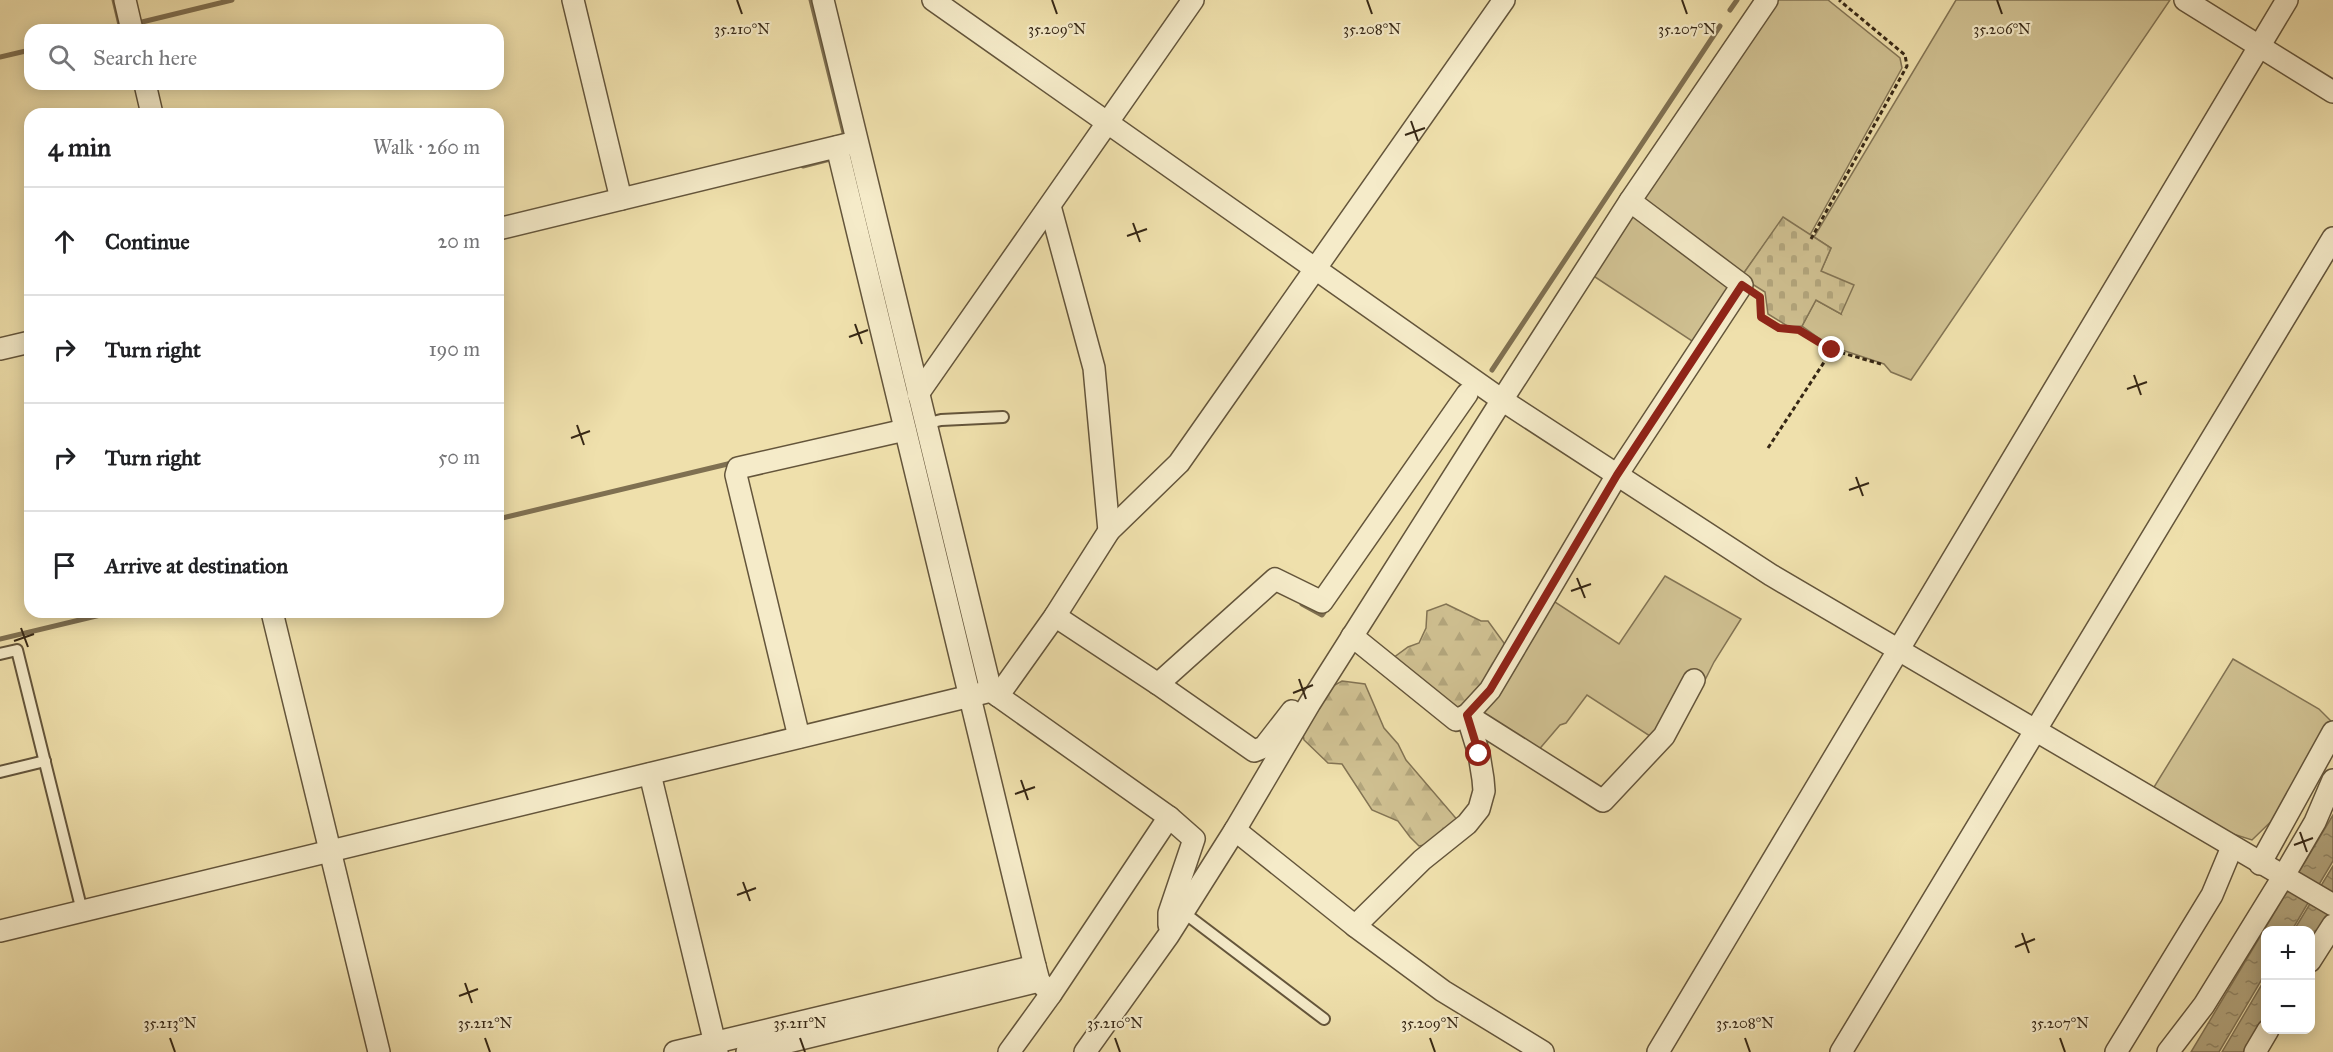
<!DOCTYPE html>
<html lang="en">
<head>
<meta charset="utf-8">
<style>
  :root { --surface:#fff; --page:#f6f6f6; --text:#202124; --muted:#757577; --line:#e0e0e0 }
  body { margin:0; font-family:"IM FELL Great Primer",serif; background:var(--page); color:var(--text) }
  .controls { position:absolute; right:18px; bottom:18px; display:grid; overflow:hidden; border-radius:12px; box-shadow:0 3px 15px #0003 }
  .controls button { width:54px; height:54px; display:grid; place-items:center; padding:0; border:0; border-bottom:2px solid var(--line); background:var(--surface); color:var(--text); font:30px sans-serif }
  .stop { position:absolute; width:18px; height:18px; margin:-14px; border:4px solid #8f2418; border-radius:50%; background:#fff }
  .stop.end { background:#8f2418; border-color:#fff; box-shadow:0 2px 6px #0008 }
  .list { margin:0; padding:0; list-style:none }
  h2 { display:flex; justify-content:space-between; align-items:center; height:78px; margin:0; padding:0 24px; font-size:26px }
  h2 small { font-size:20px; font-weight:400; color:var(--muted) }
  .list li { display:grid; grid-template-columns:39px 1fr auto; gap:18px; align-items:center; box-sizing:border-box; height:108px; padding:0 24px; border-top:2px solid var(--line) }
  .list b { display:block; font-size:22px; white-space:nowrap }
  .list em { font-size:20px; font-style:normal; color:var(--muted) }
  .icon { flex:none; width:33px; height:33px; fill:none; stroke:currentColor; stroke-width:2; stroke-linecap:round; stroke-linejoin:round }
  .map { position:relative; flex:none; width:2333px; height:1052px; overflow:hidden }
  .search { position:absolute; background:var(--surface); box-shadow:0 3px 15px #0003; left:24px; top:24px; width:480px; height:66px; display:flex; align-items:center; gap:15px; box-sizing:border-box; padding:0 21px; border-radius:18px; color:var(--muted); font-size:22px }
  .panel { position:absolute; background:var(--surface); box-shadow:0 3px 15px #0003; left:24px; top:108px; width:480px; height:510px; border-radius:18px }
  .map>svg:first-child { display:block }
  .grass { fill:#d0c192; stroke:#837454; stroke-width:1.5 }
  .forest { fill:url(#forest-firs); stroke:#837454; stroke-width:1.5 }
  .cemetery { fill:url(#cemetery-stones); stroke:#837454; stroke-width:1.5 }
  .water { fill:url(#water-ripples); stroke:#7f7051; stroke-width:1.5 }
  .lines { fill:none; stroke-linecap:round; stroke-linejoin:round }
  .stream { stroke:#7f7051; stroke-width:5 }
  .lane-casing { stroke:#64553b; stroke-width:14 }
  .street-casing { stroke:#64553b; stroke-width:24 }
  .path { stroke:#362715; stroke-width:3; stroke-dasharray:4.5 3; stroke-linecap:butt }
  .lane { stroke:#f5ebc9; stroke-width:10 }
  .street { stroke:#f5ebc9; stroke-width:21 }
  .route { stroke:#8f2418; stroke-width:8 }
  .ticks { fill:none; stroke:#362715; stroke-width:2 }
  .ticks-label { font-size:15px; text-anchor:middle; fill:#362715; stroke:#f5ebc9; stroke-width:4.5; stroke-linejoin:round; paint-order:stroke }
</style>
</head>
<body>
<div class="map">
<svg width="2333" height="1052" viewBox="0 0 2333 1052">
  <defs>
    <pattern id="forest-firs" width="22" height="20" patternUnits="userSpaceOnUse" patternTransform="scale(1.5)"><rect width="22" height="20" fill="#d0c192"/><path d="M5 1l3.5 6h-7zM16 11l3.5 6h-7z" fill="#b3a67d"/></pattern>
    <pattern id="cemetery-stones" width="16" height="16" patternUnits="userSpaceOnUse" patternTransform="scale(1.5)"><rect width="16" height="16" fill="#d0c192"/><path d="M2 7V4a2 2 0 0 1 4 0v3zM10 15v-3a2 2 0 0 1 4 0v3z" fill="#b3a67d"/></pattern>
    <pattern id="water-ripples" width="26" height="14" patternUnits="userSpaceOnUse" patternTransform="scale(1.5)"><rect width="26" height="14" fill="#b0a179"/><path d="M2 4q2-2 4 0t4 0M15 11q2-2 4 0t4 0" fill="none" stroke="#908362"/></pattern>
  </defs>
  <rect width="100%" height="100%" fill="#efe0ac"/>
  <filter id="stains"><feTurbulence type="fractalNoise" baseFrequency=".00333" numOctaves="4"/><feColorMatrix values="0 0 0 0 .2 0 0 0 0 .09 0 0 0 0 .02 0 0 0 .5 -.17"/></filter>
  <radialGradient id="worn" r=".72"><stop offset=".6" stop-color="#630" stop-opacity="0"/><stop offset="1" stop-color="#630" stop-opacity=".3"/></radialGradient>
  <!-- grass -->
  <g class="grass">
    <polygon points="1778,0 1828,0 1900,58 1902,68 1810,235 1783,218 1741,277 1644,206 1642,196"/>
    <polygon points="1956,0 2170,0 1911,380 1891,372 1884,364 1830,346 1802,326 1816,300 1841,314 1821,271 1831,248 1814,237"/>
    <polygon points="1632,215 1640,216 1733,292 1698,345 1592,275"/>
    <polygon points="1665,576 1741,619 1714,662 1702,686 1656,740 1587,695 1566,723 1560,725 1536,753 1475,715 1549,598 1619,644"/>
    <polygon points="2233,659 2319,709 2333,723 2287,806 2252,840 2214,828 2151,792"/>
  </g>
  <!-- forest -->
  <g class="forest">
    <polygon points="1446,604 1481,621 1488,621 1504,643 1506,656 1463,712 1389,661 1408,647 1419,643 1426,628 1427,611"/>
    <polygon points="1342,681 1365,684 1384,728 1398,744 1406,760 1460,823 1430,844 1419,846 1410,837 1398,821 1372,810 1342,764 1328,763 1304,740 1303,734 1331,687"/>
  </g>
  <!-- cemetery -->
  <polygon class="cemetery" points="1783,217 1831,248 1821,271 1854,285 1841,314 1816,300 1802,326 1789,327 1768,314 1765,292 1741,277"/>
  <!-- water -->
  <g class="water">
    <polygon points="2333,815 2333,861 2292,930 2266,930 2265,974 2219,1052 2191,1052"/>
    <polygon points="2333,866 2333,906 2311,943 2310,930 2294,930"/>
    <polygon points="2265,979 2265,1018 2245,1052 2222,1052"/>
  </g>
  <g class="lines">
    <!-- stream -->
    <g class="stream">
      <polyline points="114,0 120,25"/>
      <polyline points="811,0 845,137"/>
      <polyline points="1730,10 1737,0"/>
      <polyline points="142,22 232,0"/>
      <polyline points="111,30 121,28"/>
      <polyline points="0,57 30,50"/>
      <polyline points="803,166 834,158"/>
      <polyline points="1492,370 1720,26"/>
      <polyline points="498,519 736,462"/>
      <polyline points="1302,604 1322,615 1328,607"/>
      <polyline points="0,639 113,612"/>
    </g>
    <defs>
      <g id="lane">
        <polyline points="925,424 941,420 1003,417"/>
        <polyline points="0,654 17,650 82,911"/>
        <polyline points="0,772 45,761"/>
        <polyline points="1183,912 1324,1019"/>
      </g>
      <g id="street">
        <polyline points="125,0 132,30"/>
        <polyline points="573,0 621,199"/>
        <polyline points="823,0 991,691 1169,817 1194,839 1169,913 1169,925"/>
        <polyline points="933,0 1502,400 1771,575 2333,905"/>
        <polyline points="2185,0 2333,92"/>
        <polyline points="145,84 152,114"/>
        <polyline points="837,147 1035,966 1039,981 1051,994"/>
        <polyline points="1050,206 1094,368 1109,531"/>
        <polyline points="498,229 848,144"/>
        <polyline points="0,349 30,342"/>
        <polyline points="918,394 1193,0"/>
        <polyline points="272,612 379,1052"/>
        <polyline points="1055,616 1158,684 1254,751 1264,747 1292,711"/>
        <polyline points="1352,636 1456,720 1467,715 1603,801 1664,736 1694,680"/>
        <polyline points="1158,684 1275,579 1322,602 1467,394"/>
        <polyline points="998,696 1055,616 1109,531 1179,463 1504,0"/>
        <polyline points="799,737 736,475 738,468 905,430"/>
        <polyline points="650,774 717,1052"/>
        <polyline points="1235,830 1355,926 1443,991 1543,1052"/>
        <polyline points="2260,864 2333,732"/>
        <polyline points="1355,926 1422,860 1467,824 1479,809 1484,791 1483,779 1479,754 1467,715 1490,690 1617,475 1742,285 1630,201"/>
        <polyline points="0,931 991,691"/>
        <polyline points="2310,961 2333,925"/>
        <polyline points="675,1052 1035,966"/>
        <polyline points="747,1052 1039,981"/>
        <polyline points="1009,1052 1051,994 1169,817"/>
        <polyline points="1085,1052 1168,936 1235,830 1310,703 1502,400 1630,201 1767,0"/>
        <polyline points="1658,1052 2287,0"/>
        <polyline points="1841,1052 2333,238"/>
        <polyline points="2116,1052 2212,895 2232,847"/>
        <polyline points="2168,1052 2204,1005 2283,877 2315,822 2333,780"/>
        <polyline points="2255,1052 2268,1030"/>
      </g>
    </defs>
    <!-- lane casing -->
    <use href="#lane" class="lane-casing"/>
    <!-- street casing -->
    <use href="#street" class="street-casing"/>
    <!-- path -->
    <g class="path">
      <polyline points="1811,239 1907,66 1905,55 1839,0"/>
      <polyline points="1758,296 1760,297 1760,317 1779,329 1799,330 1832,350 1881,364"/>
      <polyline points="1768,448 1832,350"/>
    </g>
    <!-- lane -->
    <use href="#lane" class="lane"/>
    <!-- street -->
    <use href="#street" class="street"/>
  </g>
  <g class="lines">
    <!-- route -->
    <polyline class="route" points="1479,754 1467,715 1490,690 1617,475 1742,285 1760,297 1761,317 1779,328 1799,330 1832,350"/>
  </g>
  <!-- ticks -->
  <path class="ticks" d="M737,0L742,14M1052,0L1057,14M1367,0L1372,14M1682,0L1687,14M1997,0L2002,14M1411,121L1418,141M1405,135L1425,128M1133,223L1140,242M1127,236L1147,229M855,324L862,344M849,337L868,330M2134,375L2141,395M2127,389L2147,382M577,425L584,445M571,438L590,431M1856,477L1863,496M1849,490L1869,483M1577,578L1585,598M1571,591L1591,584M21,628L28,647M14,641L34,634M1299,679L1306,699M1293,693L1313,685M1021,780L1028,800M1015,794L1035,787M2300,832L2307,852M2294,845L2313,838M743,882L750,901M737,895L756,888M2022,933L2029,953M2015,947L2035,939M465,983L472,1003M459,996L478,989M170,1038L175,1052M485,1038L490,1052M800,1038L805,1052M1115,1038L1120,1052M1430,1038L1435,1052M1745,1038L1750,1052M2060,1038L2065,1052"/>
  <g class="ticks-label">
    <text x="2002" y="34">35.206°N</text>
    <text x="742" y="34">35.210°N</text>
    <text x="1057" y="34">35.209°N</text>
    <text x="1372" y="34">35.208°N</text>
    <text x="1687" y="34">35.207°N</text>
    <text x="170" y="1028">35.213°N</text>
    <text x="485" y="1028">35.212°N</text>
    <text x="800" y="1028">35.211°N</text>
    <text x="1115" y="1028">35.210°N</text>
    <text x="1430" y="1028">35.209°N</text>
    <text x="1745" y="1028">35.208°N</text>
    <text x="2060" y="1028">35.207°N</text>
  </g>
  <rect width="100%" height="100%" filter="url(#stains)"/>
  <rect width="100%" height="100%" fill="url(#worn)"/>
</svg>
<div class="controls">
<button>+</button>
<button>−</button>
</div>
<div class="stop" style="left:1479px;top:754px"></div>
<div class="stop end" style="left:1832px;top:350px"></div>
<div class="search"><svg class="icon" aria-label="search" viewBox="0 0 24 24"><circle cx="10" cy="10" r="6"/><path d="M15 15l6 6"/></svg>Search here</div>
<section class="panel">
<h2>4 min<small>Walk · 260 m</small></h2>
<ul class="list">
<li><svg class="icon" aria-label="ahead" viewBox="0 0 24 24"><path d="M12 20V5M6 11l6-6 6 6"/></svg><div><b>Continue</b></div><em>20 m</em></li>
<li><svg class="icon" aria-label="right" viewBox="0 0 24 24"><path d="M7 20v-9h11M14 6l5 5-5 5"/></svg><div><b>Turn right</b></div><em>190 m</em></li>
<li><svg class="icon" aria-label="right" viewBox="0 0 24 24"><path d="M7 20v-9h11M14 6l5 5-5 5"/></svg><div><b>Turn right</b></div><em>50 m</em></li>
<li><svg class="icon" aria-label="arrive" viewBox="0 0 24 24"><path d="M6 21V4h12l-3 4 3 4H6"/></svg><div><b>Arrive at destination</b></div></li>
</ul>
</section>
</div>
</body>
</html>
